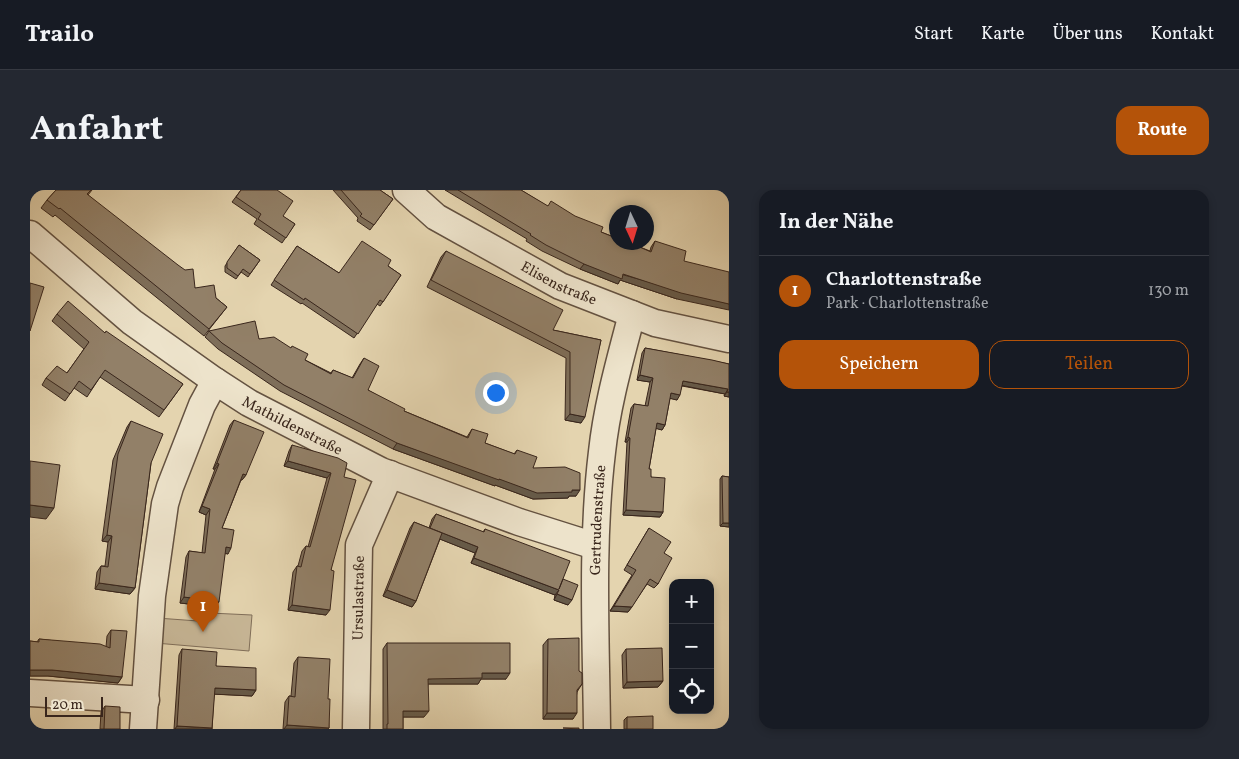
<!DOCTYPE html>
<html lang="de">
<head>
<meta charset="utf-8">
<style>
  :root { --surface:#171b24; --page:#242831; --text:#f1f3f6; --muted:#9ea1a6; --line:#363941; --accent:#b45309 }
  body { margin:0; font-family:Vollkorn,serif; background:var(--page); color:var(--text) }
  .controls { position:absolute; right:15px; bottom:15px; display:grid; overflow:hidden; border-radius:10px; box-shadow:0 2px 8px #0003 }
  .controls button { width:45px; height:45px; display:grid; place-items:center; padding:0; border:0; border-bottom:1px solid var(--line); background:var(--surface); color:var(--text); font:25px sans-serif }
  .compass { position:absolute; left:579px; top:15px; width:45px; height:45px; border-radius:50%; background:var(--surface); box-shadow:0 2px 8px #0003; rotate:176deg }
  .scale { position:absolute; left:15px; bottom:12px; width:58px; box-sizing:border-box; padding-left:5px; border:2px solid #39261c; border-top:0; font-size:14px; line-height:18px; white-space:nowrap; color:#39261c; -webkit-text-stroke:4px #ede3cb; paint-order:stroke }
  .you { position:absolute; left:465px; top:202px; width:18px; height:18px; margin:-12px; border:4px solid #fff; border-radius:50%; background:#1a73e8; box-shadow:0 0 0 8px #1a73e833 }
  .badge { display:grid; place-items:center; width:32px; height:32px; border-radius:50%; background:var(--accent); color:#fff; font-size:16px; font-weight:700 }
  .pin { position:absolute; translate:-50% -41px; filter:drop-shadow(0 1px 2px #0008) }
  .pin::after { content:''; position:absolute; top:26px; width:18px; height:15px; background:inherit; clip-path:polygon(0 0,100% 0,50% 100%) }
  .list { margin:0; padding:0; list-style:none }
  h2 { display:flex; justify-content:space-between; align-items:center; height:65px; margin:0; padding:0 20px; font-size:21px }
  h2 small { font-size:16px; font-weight:400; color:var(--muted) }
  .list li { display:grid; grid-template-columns:32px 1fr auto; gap:15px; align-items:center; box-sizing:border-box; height:70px; padding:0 20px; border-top:1px solid var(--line) }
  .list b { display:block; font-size:19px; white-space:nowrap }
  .list p { margin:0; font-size:16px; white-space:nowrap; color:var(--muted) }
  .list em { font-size:16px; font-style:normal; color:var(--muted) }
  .actions { display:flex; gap:10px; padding:15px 20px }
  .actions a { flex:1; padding:11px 0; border:1px solid var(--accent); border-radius:15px; text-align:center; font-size:18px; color:var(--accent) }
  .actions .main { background:var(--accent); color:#fff }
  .icon { flex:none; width:28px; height:28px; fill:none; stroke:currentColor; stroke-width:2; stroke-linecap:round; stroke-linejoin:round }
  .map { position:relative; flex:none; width:699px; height:539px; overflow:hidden; border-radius:15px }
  header { display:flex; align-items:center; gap:30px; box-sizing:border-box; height:70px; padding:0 25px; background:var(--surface); border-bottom:1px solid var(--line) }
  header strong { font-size:24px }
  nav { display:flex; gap:28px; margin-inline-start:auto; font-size:18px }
  .intro { display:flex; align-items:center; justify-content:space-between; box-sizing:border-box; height:120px; padding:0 30px }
  h1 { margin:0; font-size:35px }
  .button { padding:12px 22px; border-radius:15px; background:var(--accent); color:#fff; font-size:18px; font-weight:700 }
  main { display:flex; gap:30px; padding:0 30px }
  aside { flex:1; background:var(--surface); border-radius:15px; box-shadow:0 2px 8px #0003 }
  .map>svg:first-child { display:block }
  .park { fill:#c7b696; stroke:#806e59 }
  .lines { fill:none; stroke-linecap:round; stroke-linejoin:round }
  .minor-casing { stroke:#645241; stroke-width:29 }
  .minor { stroke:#ede3cb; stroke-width:26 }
  .wall { fill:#7e6e59; stroke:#39261c }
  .shaded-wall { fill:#665a49; stroke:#39261c }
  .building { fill:#928068; stroke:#39261c }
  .labels { text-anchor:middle; stroke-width:4.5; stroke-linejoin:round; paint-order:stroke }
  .street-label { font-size:15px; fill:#39261c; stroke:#ede3cb }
</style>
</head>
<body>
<header>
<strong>Trailo</strong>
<nav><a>Start</a><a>Karte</a><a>Über uns</a><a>Kontakt</a></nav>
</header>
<div class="intro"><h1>Anfahrt</h1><a class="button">Route</a></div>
<main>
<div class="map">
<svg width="699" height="539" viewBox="0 0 699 539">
  <rect width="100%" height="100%" fill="#e4d4af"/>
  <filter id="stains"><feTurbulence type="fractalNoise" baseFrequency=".004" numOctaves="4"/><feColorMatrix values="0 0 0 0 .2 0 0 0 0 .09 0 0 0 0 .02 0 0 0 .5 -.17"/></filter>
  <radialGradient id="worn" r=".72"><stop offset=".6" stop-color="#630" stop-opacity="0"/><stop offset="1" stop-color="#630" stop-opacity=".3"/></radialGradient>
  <!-- park -->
  <polygon class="park" points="180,423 222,425 219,461 125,453 127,428 168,431"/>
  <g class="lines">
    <defs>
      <g id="minor">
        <path id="s1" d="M376,0L406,27L530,96L625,133L699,149"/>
        <path id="s2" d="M0,44L102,132L185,191L219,213L351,281L489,332L565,356"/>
        <polyline points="0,503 116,510"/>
        <polyline points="113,539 122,406 135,314 140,297 172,215 185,191"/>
        <path id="s3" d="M326,539L329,355L360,284"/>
        <path id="s4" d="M567,539C566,447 561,353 572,262C577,215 590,170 602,124"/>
      </g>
    </defs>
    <!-- minor casing -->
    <use href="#minor" class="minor-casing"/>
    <!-- minor -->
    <use href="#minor" class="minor"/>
  </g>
  <!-- wall -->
  <g class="wall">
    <polygon points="26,0 62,0 58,5 165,98 186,108 197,117 174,146 25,25 23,27 11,18 17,10"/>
    <polygon points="211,0 265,34 252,53 224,34 227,29 202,12"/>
    <polygon points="303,0 350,0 363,9 340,40 327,31 328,28"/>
    <polygon points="415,0 491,0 517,16 571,42 620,61 621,57 625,51 647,109 590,90 588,94 550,79 512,61 496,51 497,49"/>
    <polygon points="209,55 230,70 218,87 211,82 206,89 195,82 195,76"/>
    <polygon points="267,56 309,83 358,76 371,85 350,116 347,114 324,148 272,113 271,114 241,95"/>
    <polygon points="416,61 523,140 571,150 551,233 535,230 536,168 397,97 411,67"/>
    <polygon points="27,124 75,143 153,194 129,227 70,187 57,207 44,198 35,211 12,195 16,188 37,183 54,159 22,131"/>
    <polygon points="179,141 229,149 275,170 301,183 303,180 322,188 330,174 334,168 338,200 374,221 437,247 442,239 455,253 484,264 487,260 503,278 546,306 539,306 538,308 503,309 465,295 465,296 363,259 250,201 188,159 175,147"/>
    <polygon points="615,158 699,174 699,207 694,206 695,204 652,196 647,210 640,208 635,235 632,240 626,238 619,279 621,287 633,322 630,327 593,325 597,252 595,252 601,218 604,214 615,216 620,192 607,190 612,163"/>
    <polygon points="204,230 216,285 212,290 211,290 192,338 198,364 195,363 185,417 150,413 156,367 159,361 172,363 176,325 169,322 185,279 183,279 200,235"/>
    <polygon points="101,231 121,273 105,398 100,404 65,399 67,382 71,376 75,376 78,352 72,351 83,270 97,237"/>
    <polygon points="262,255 314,287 301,380 296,425 258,420 263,382 267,376 268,376 272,361 276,356 278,357 297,288 254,276 259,261"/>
    <polygon points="692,286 699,287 699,337 690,336 690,289"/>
    <polygon points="406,324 453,342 455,339 533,391 538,415 524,410 525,405 441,373 445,363 410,349 386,411 382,417 353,406 380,338 384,332 399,338 402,329"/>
    <polygon points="619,338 634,363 628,394 624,398 617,394 598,422 580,421 602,385 594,380"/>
    <polygon points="81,440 92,487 88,493 18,486 0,486 0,451 7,452 9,449 76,457 77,446"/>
    <polygon points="518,449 549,481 552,494 547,502 543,529 513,529 513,455"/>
    <polygon points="357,453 476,489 451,489 448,494 398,494 394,527 373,527 373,539 353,539 353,459"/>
    <polygon points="152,459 186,476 226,500 222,506 184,504 182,539 144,539 149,465"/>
    <polygon points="596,459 633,491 628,497 593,498 592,465"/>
    <polygon points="268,467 298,509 299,538 298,539 253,539 255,512 259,506 261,506 264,473"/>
    <polygon points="75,516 90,539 70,539 71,522"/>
    <polygon points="597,527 623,539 594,539 594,530"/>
  </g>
  <!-- shaded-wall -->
  <g class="shaded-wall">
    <polygon points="554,74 699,114 699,120 647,109 590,90 588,94 550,79"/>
    <polygon points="610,185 623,188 620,192 607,190"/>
    <polygon points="653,191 698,199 695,204 650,195"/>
    <polygon points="697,202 699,202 699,207 694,206"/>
    <polygon points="641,203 650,205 647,210 638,208"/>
    <polygon points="540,224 555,227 551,233 535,230"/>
    <polygon points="627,233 635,235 632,240 624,238"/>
    <polygon points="598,247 600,248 597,252 595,252"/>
    <polygon points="367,253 469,289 542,300 550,300 546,306 539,306 538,308 503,309 465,295 465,296 363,259"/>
    <polygon points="258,271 301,283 297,288 254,276"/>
    <polygon points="187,273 189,274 185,279 183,279"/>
    <polygon points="213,284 216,285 212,290 209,289"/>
    <polygon points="0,315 24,318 16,329 0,327"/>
    <polygon points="172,316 180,319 176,325 169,322"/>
    <polygon points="596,320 633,322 630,327 593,325"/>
    <polygon points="693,333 699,333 699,337 690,336"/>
    <polygon points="400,338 448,357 445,363 397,344"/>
    <polygon points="77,345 82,346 78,352 72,351"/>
    <polygon points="196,357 201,358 198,364 192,363"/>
    <polygon points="444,368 529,400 525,405 441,373"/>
    <polygon points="69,393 105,398 100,404 65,399"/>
    <polygon points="357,400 386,411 382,417 353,406"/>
    <polygon points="527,404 542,410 538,415 524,410"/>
    <polygon points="154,407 189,412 185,417 150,413"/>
    <polygon points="262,415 300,420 296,425 258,420"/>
    <polygon points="584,416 602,417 598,422 580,421"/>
    <polygon points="0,480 22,480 92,487 88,493 18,486 0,486"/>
    <polygon points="452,483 480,483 476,489 451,489 448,494 394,494 398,489"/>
    <polygon points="633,491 628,497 593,498 597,492"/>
    <polygon points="185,498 226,500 222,506 181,504"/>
    <polygon points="373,521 399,521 394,527 369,527"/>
    <polygon points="517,523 547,523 543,529 513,529"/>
    <polygon points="257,535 299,538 298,539 254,539"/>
    <polygon points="147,536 182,538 182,539 145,539"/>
  </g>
  <!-- building -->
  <g class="building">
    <polygon points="26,0 61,0 57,4 148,75 155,80 163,79 165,98 184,95 186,108 197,117 179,139 30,18 29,19 17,10"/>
    <polygon points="211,0 247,0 263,11 253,26 265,34 256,48 228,29 231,24 206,7"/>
    <polygon points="311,0 350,0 363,9 344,35 330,26 332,24"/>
    <polygon points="428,0 491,0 518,16 521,11 545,26 573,37 571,42 586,48 586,52 598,52 621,62 625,51 656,61 654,71 699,82 699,114 651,103 593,84 592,89 554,74 516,55 500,45 501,44"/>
    <polygon points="332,51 361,70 358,76 371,85 353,112 350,110 328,144 275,108 274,110 244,90 267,56 309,83"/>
    <polygon points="209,55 230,70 220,84 213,79 208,86 197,78 197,72"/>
    <polygon points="416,61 533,120 523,140 571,150 555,227 540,224 540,162 401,90"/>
    <polygon points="0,93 14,97 0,141"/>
    <polygon points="38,111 75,143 76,141 153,194 134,220 75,180 61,200 49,191 40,204 16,188 27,176 37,183 59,152 27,124"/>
    <polygon points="225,131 229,149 244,147 261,158 262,156 278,164 275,170 301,184 303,180 323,188 334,168 349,176 338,200 375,219 374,221 438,248 442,239 458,244 455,253 485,264 487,260 507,267 503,278 535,277 550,283 550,300 542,300 542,302 507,303 469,289 469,290 367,253 254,195 192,153 179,141"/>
    <polygon points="615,158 682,170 699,174 699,202 697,202 698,199 653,191 650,205 641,203 635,235 627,233 619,279 621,279 621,287 635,288 633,322 596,320 600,248 598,247 604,214 618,216 623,188 610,185"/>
    <polygon points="204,230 234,242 216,285 213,284 192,338 204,340 201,358 196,357 189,412 154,407 159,361 175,363 180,319 172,316 189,274 187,273"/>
    <polygon points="101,231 133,244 121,273 105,398 69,393 71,376 78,377 82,346 77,345 88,264"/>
    <polygon points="262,255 308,268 317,273 314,287 326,290 301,380 304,381 300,420 262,415 267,376 271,377 276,356 280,357 301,283 258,271"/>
    <polygon points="0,271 30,275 24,318 0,315"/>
    <polygon points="692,286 699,287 699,333 693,333"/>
    <polygon points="406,324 454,342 455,339 540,371 529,399 533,389 548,395 542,410 527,404 529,400 444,368 448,357 400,338"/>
    <polygon points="384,332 412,343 386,411 357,400"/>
    <polygon points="619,338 641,352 634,363 642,368 628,394 620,389 602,417 584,416 606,380 597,375"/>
    <polygon points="81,440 97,441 92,487 22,480 0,480 0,451 9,452 9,449 70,454 80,458"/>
    <polygon points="549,448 549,481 552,483 552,494 547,500 547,523 517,523 518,449"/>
    <polygon points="357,453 480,453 480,483 452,483 452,488 398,489 399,521 373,521 373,539 357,539 357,534 358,534"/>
    <polygon points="632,458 633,491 597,492 596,459"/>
    <polygon points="152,459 187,462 186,476 226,478 226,500 185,498 182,538 147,536"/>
    <polygon points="268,467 300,469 298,509 300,509 299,538 257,535 259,506 265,507"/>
    <polygon points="75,516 90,517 90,539 74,539"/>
    <polygon points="623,526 623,539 597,539 597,527"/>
    <polygon points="533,538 549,538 549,539"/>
  </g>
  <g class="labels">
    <!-- street labels -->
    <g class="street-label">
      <text dy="5" stroke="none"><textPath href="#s1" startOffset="180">Elisenstraße</textPath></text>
      <text dy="5" stroke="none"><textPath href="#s2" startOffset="326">Mathildenstraße</textPath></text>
      <text dy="5" stroke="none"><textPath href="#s4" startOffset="209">Gertrudenstraße</textPath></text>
      <text dy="5" stroke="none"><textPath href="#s3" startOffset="131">Ursulastraße</textPath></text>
    </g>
  </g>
  <rect width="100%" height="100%" filter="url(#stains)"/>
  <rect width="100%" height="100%" fill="url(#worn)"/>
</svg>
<div class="controls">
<button>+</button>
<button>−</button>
<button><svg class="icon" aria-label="locate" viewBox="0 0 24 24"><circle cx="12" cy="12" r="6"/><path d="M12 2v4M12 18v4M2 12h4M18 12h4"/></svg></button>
</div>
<svg class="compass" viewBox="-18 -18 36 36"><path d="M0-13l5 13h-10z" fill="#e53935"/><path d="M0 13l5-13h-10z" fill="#9ea1a6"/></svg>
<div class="scale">20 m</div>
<div class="you"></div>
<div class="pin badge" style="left:173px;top:442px">1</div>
</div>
<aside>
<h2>In der Nähe<small></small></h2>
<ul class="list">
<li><span class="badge">1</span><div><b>Charlottenstraße</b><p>Park · Charlottenstraße</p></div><em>130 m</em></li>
</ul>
<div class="actions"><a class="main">Speichern</a><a>Teilen</a></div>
</aside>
</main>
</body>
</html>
